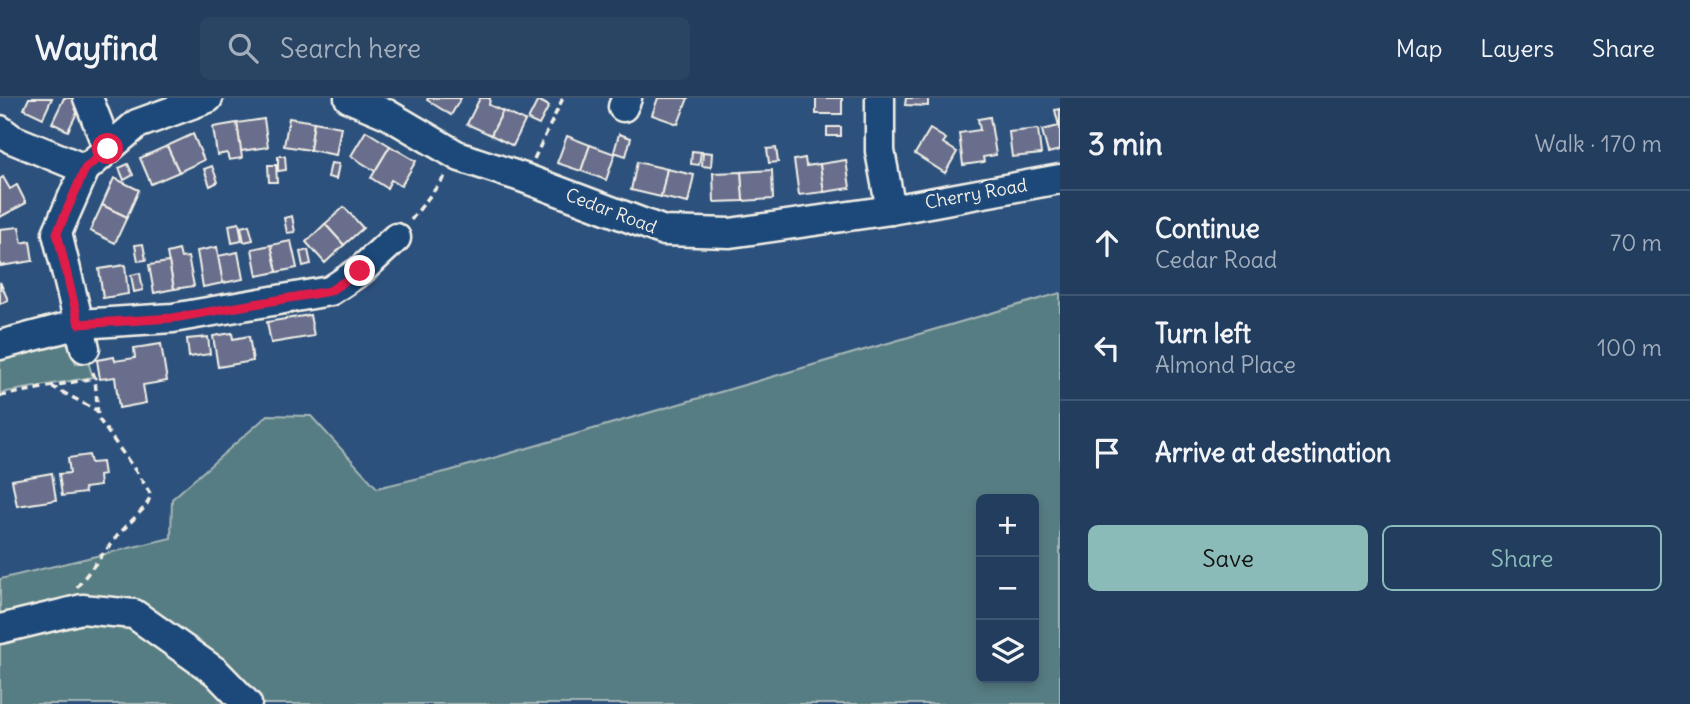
<!DOCTYPE html>
<html lang="en">
<head>
<meta charset="utf-8">
<style>
  :root { --surface:#223d5e; --page:#2a4464; --text:#f1f3f6; --muted:#a2aebc; --line:#3f5673; --accent:#8bbbb9 }
  body { margin:0; font-family:Delius,sans-serif; background:var(--page); color:var(--text) }
  .controls { position:absolute; right:21px; bottom:21px; display:grid; overflow:hidden; border-radius:10px; box-shadow:0 4px 10px #0003 }
  .controls button { width:63px; height:63px; display:grid; place-items:center; padding:0; border:0; border-bottom:2px solid var(--line); background:var(--surface); color:var(--text); font:35px sans-serif }
  .stop { position:absolute; width:21px; height:21px; margin:-16px; border:5px solid #e11d48; border-radius:50%; background:#fff }
  .stop.end { background:#e11d48; border-color:#fff; box-shadow:0 2px 7px #0008 }
  .list { margin:0; padding:0; list-style:none }
  h2 { display:flex; justify-content:space-between; align-items:center; height:91px; margin:0; padding:0 28px; font-size:30px }
  h2 small { font-size:23px; font-weight:400; color:var(--muted) }
  .list li { display:grid; grid-template-columns:46px 1fr auto; gap:21px; align-items:center; box-sizing:border-box; height:105px; padding:0 28px; border-top:2px solid var(--line) }
  .list b { display:block; font-size:26px; white-space:nowrap }
  .list p { margin:0; font-size:23px; white-space:nowrap; color:var(--muted) }
  .list em { font-size:23px; font-style:normal; color:var(--muted) }
  .actions { display:flex; gap:14px; padding:21px 28px }
  .actions a { flex:1; padding:16px 0; border:2px solid var(--accent); border-radius:10px; text-align:center; font-size:24px; color:var(--accent) }
  .actions .main { background:var(--accent); color:#111 }
  .icon { flex:none; width:38px; height:38px; fill:none; stroke:currentColor; stroke-width:2; stroke-linecap:round; stroke-linejoin:round }
  .map { position:relative; flex:none; width:1060px; height:606px; overflow:hidden }
  header { display:flex; align-items:center; gap:42px; box-sizing:border-box; height:98px; padding:0 35px; background:var(--surface); border-bottom:2px solid var(--line) }
  header strong { font-size:33px }
  nav { display:flex; gap:38px; margin-inline-start:auto; font-size:24px }
  .search { width:490px; height:63px; background:var(--page); display:flex; align-items:center; gap:18px; box-sizing:border-box; padding:0 24px; border-radius:10px; color:var(--muted); font-size:26px }
  main { display:flex }
  aside { flex:1; background:var(--surface) }
  .map>svg:first-child { display:block }
  .green { fill:#577d83; stroke:#a6b7b6; stroke-width:2; fill-rule:evenodd }
  .building { fill:#676e8b; stroke:#f4f1e8; stroke-width:2 }
  .lines { fill:none; stroke-linecap:round; stroke-linejoin:round }
  .minor-casing { stroke:#f4f1e8; stroke-width:33 }
  .path { stroke:#f4f1e8; stroke-width:3.5; stroke-dasharray:7 5; stroke-linecap:butt }
  .minor { stroke:#1f4a7a; stroke-width:28 }
  .route { stroke:#e11d48; stroke-width:9 }
  .labels { text-anchor:middle; stroke-width:7; stroke-linejoin:round; paint-order:stroke }
  .street-label { font-size:18px; fill:#f4f1e8; stroke:#1f4a7a }
</style>
</head>
<body>
<header>
<strong>Wayfind</strong>
<div class="search"><svg class="icon" aria-label="search" viewBox="0 0 24 24"><circle cx="10" cy="10" r="6"/><path d="M15 15l6 6"/></svg>Search here</div>
<nav><a>Map</a><a>Layers</a><a>Share</a></nav>
</header>
<main>
<div class="map">
<svg width="1060" height="606" viewBox="0 0 1060 606">
  <rect width="100%" height="100%" fill="#2d517d"/>
  <filter id="ink" filterUnits="userSpaceOnUse"><feTurbulence type="fractalNoise" baseFrequency=".0143" numOctaves="2"/><feDisplacementMap in="SourceGraphic" scale="14" xChannelSelector="R" yChannelSelector="G"/><feConvolveMatrix kernelMatrix="1 2 1 2 8 2 1 2 1" color-interpolation-filters="sRGB"/></filter>
  <g filter="url(#ink)">
    <!-- green -->
    <g class="green">
      <path d="M1060,195V606H0V481L171,440L172,401L268,317L311,318L377,390L449,373ZM981,401H1034V580H981Z"/>
      <polygon points="47,238 69,243 76,266 88,264 93,279 0,295 0,254"/>
    </g>
    <!-- building -->
    <g class="building">
      <polygon points="29,0 52,0 43,20 24,11"/>
      <polygon points="64,0 77,0 83,3 68,33 52,25"/>
      <polygon points="428,0 461,0 451,17 427,2"/>
      <polygon points="480,0 490,0 489,7 503,13 491,37 467,26"/>
      <polygon points="658,0 688,0 678,26 652,17"/>
      <rect x="816" y="0" width="26" height="16"/>
      <polygon points="906,0 928,0 928,8 905,7"/>
      <polygon points="538,2 549,8 539,27 528,22"/>
      <polygon points="1060,11 1060,52 1048,55 1042,32 1059,28 1055,12"/>
      <polygon points="503,13 525,23 513,48 491,37"/>
      <polygon points="990,19 996,57 983,59 984,64 963,67 959,35 980,32 978,21"/>
      <polygon points="289,20 314,24 310,52 284,48"/>
      <polygon points="264,21 268,49 241,53 237,25"/>
      <polygon points="314,24 341,29 336,57 310,52"/>
      <polygon points="237,25 242,60 229,62 227,55 217,57 213,29"/>
      <rect x="827" y="29" width="14" height="9"/>
      <polygon points="930,31 946,41 943,45 957,54 945,75 915,56"/>
      <polygon points="1038,31 1041,56 1012,59 1009,34"/>
      <polygon points="366,33 390,48 375,73 351,58"/>
      <polygon points="193,36 204,62 179,74 167,48"/>
      <polygon points="619,36 631,40 626,58 614,54"/>
      <polygon points="567,38 590,47 581,73 557,65"/>
      <polygon points="590,47 615,56 606,82 581,73"/>
      <polygon points="167,48 179,74 151,86 140,60"/>
      <polygon points="390,48 416,63 401,88 391,82 387,90 371,80"/>
      <polygon points="776,50 778,64 769,65 767,51"/>
      <polygon points="692,53 701,54 699,67 691,66"/>
      <polygon points="703,54 712,55 711,69 702,68"/>
      <polygon points="278,58 285,58 286,72 278,73"/>
      <polygon points="805,60 806,68 820,66 824,94 799,97 794,62"/>
      <polygon points="846,62 850,90 824,94 820,66"/>
      <polygon points="637,64 667,71 661,99 631,92"/>
      <polygon points="331,65 339,66 336,81 328,79"/>
      <polygon points="128,66 133,77 124,82 119,70"/>
      <polygon points="268,67 276,67 277,84 269,84"/>
      <polygon points="212,68 218,84 210,88 204,71"/>
      <polygon points="667,71 694,77 688,105 661,99"/>
      <polygon points="772,72 773,101 743,103 741,74"/>
      <polygon points="741,74 743,103 714,104 713,75"/>
      <polygon points="3,79 10,91 17,87 26,105 0,119 0,81"/>
      <polygon points="114,80 139,92 127,119 102,107"/>
      <polygon points="102,107 127,119 115,145 90,133"/>
      <polygon points="344,109 363,130 344,147 325,126"/>
      <polygon points="292,118 295,134 287,135 284,120"/>
      <polygon points="239,125 242,143 232,145 229,127"/>
      <polygon points="325,126 344,147 325,165 306,144"/>
      <polygon points="249,127 253,142 244,144 241,129"/>
      <polygon points="19,129 22,145 30,143 33,163 0,168 0,131"/>
      <polygon points="291,143 297,170 277,174 271,147"/>
      <polygon points="143,146 146,162 138,163 135,147"/>
      <polygon points="271,147 277,174 257,178 252,151"/>
      <polygon points="217,149 223,185 203,189 197,153"/>
      <polygon points="179,152 181,160 188,159 194,188 174,191 167,155"/>
      <polygon points="308,152 311,166 303,168 300,154"/>
      <polygon points="238,154 243,181 223,185 218,158"/>
      <polygon points="169,164 174,191 154,195 149,167"/>
      <polygon points="125,167 128,196 103,200 99,171"/>
      <polygon points="140,175 143,192 134,194 131,177"/>
      <polygon points="0,184 8,202 0,206"/>
      <polygon points="310,217 314,238 271,245 267,224"/>
      <polygon points="232,235 233,241 249,238 253,263 218,269 213,238"/>
      <polygon points="208,239 210,256 189,259 187,241"/>
      <polygon points="161,246 167,283 143,287 146,305 119,310 115,279 100,281 97,262 114,259 115,263 135,260 134,250"/>
      <polygon points="89,357 91,365 102,364 104,377 99,378 100,388 84,390 85,395 62,398 59,376 70,375 68,360"/>
      <polygon points="52,375 56,402 17,408 12,382"/>
    </g>
    <g class="lines">
      <defs>
        <g id="minor">
          <polyline points="88,0 108,51"/>
          <polyline points="349,0 387,16 460,59 524,80 664,133 730,135 891,112 1060,81"/>
          <polyline points="880,0 880,53 891,112"/>
          <polyline points="623,9 627,0"/>
          <polyline points="0,32 12,41 85,71"/>
          <polyline points="0,247 79,226 173,220 330,193 360,173 396,140"/>
          <polyline points="85,250 57,135 85,71 137,26 208,0"/>
          <polyline points="0,531 82,511 134,516 216,574 247,606"/>
        </g>
      </defs>
      <!-- minor casing -->
      <use href="#minor" class="minor-casing"/>
      <!-- path -->
      <g class="path">
        <polyline points="534,61 563,0"/>
        <polyline points="411,122 447,76"/>
        <polyline points="51,288 98,313"/>
        <polyline points="0,298 95,280 92,272"/>
        <polyline points="77,489 118,437 146,408 151,397 142,382 98,320 95,280"/>
      </g>
      <!-- minor -->
      <use href="#minor" class="minor"/>
    </g>
  </g>
  <g class="lines" filter="url(#ink)">
    <!-- route -->
    <polyline class="route" points="108,51 85,71 57,135 79,226 173,220 330,193 360,173"/>
  </g>
  <g class="labels">
    <!-- street labels -->
    <g class="street-label">
      <text transform="translate(976 96) rotate(-10)" y="6">Cherry Road</text>
      <text transform="translate(611 113) rotate(21)" y="6">Cedar Road</text>
    </g>
  </g>
</svg>
<div class="controls">
<button>+</button>
<button>−</button>
<button><svg class="icon" aria-label="layers" viewBox="0 0 24 24"><path d="M12 4l9 5-9 5-9-5zM3 14l9 5 9-5"/></svg></button>
</div>
<div class="stop" style="left:108px;top:51px"></div>
<div class="stop end" style="left:360px;top:173px"></div>
</div>
<aside>
<h2>3 min<small>Walk · 170 m</small></h2>
<ul class="list">
<li><svg class="icon" aria-label="ahead" viewBox="0 0 24 24"><path d="M12 20V5M6 11l6-6 6 6"/></svg><div><b>Continue</b><p>Cedar Road</p></div><em>70 m</em></li>
<li><svg class="icon" aria-label="left" viewBox="0 0 24 24"><path d="M17 20v-9H6M10 6l-5 5 5 5"/></svg><div><b>Turn left</b><p>Almond Place</p></div><em>100 m</em></li>
<li><svg class="icon" aria-label="arrive" viewBox="0 0 24 24"><path d="M6 21V4h12l-3 4 3 4H6"/></svg><div><b>Arrive at destination</b></div></li>
</ul>
<div class="actions"><a class="main">Save</a><a>Share</a></div>
</aside>
</main>
</body>
</html>
